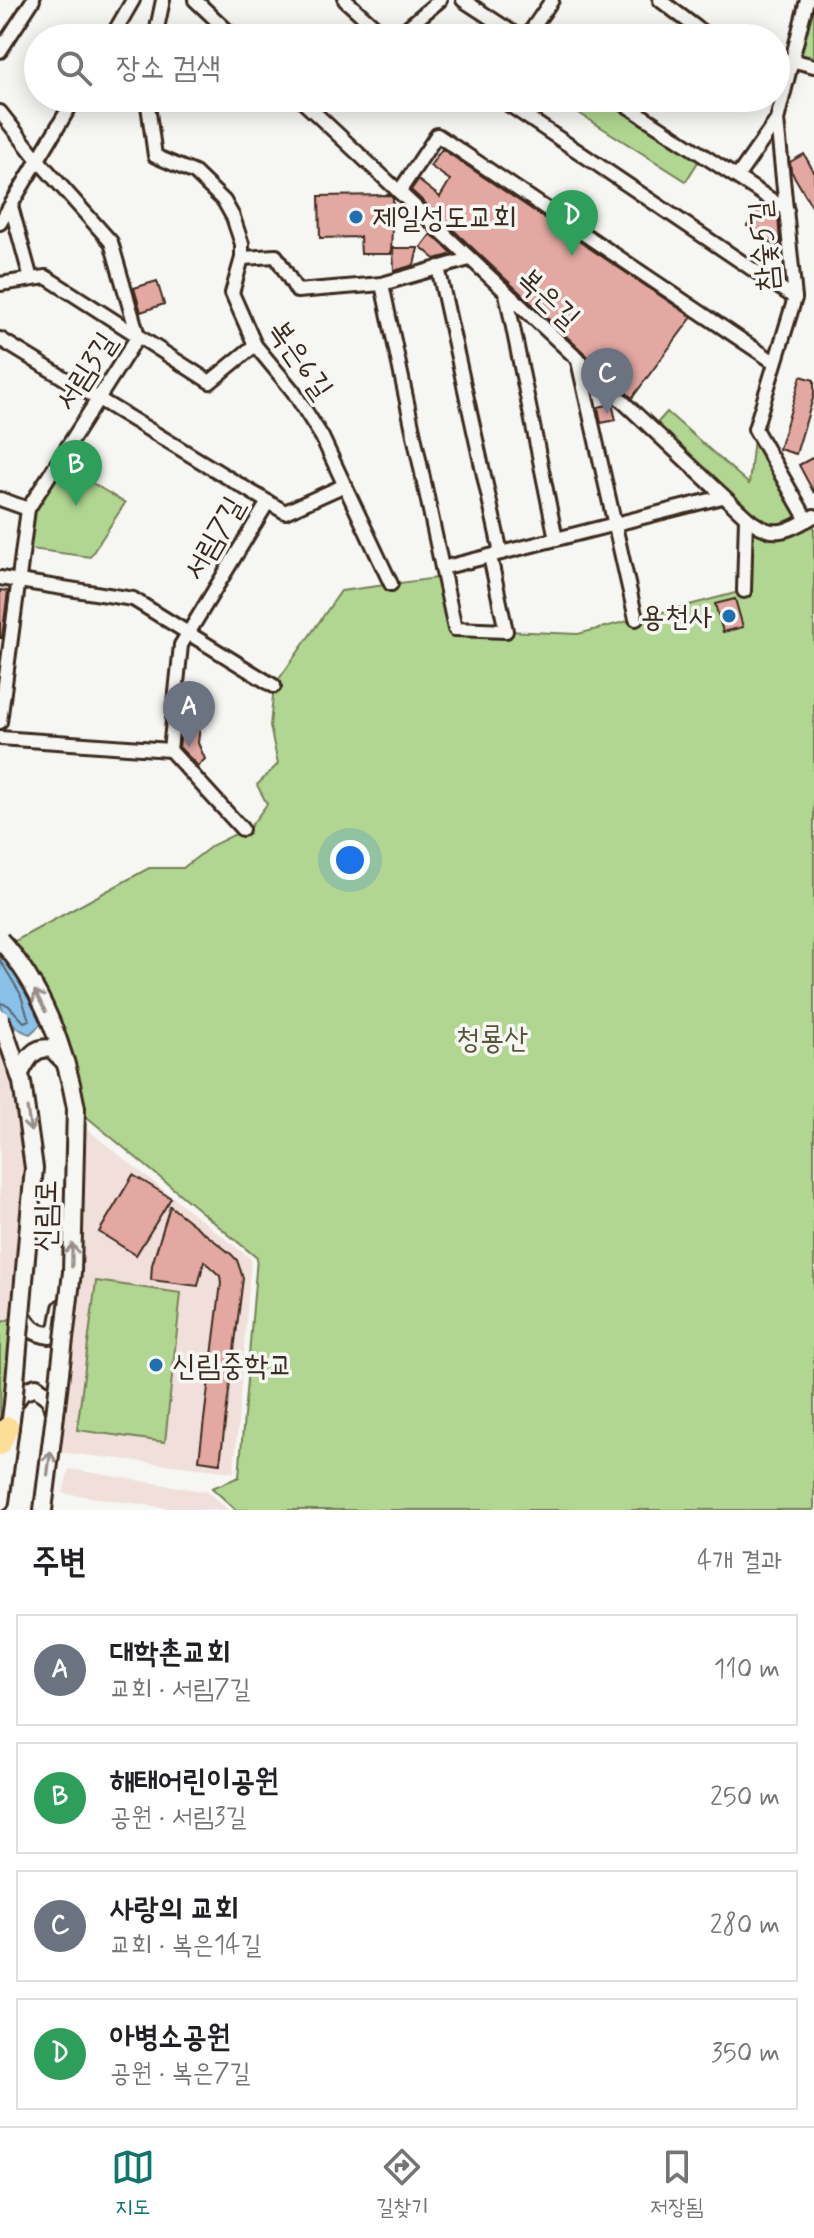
<!DOCTYPE html>
<html lang="ko">
<head>
<meta charset="utf-8">
<style>
  :root { --surface:#fff; --page:#f6f6f6; --text:#202124; --muted:#757577; --line:#e0e0e0; --accent:#0f766e }
  body { margin:0; font-family:Mynerve,"Poor Story",sans-serif; background:var(--page); color:var(--text) }
  .you { position:absolute; left:350px; top:860px; width:28px; height:28px; margin:-20px; border:6px solid #fff; border-radius:50%; background:#1a73e8; box-shadow:0 0 0 12px #1a73e833 }
  .badge { display:grid; place-items:center; width:52px; height:52px; border-radius:50%; background:var(--accent); color:#fff; font-size:26px; font-weight:700 }
  .pin { position:absolute; translate:-50% -66px; filter:drop-shadow(0 2px 4px #0008) }
  .pin::after { content:''; position:absolute; top:42px; width:28px; height:24px; background:inherit; clip-path:polygon(0 0,100% 0,50% 100%) }
  .list { margin:0; padding:0; list-style:none }
  h2 { display:flex; justify-content:space-between; align-items:center; height:104px; margin:0; padding:0 32px; font-size:34px }
  h2 small { font-size:26px; font-weight:400; color:var(--muted) }
  .list li { display:grid; grid-template-columns:52px 1fr auto; gap:24px; align-items:center; box-sizing:border-box; height:112px; margin:0 16px 16px; padding:0 16px; border:2px solid var(--line); border-radius:0px }
  .list b { display:block; font-size:30px; white-space:nowrap }
  .list p { margin:0; font-size:26px; white-space:nowrap; color:var(--muted) }
  .list em { font-size:26px; font-style:normal; color:var(--muted) }
  .icon { flex:none; width:44px; height:44px; fill:none; stroke:currentColor; stroke-width:2; stroke-linecap:round; stroke-linejoin:round }
  .map { position:relative; flex:none; width:814px; height:1510px; overflow:hidden }
  .search { position:absolute; background:var(--surface); box-shadow:0 4px 20px #0003; left:24px; right:24px; top:24px; height:88px; display:flex; align-items:center; gap:20px; box-sizing:border-box; padding:0 28px; border-radius:44px; color:var(--muted); font-size:30px }
  .sheet { height:616px; background:var(--surface) }
  nav { display:flex; justify-content:space-around; align-items:center; box-sizing:border-box; height:112px; border-top:2px solid var(--line); background:var(--surface); font-size:22px; color:var(--muted) }
  nav a { display:grid; justify-items:center; gap:4px }
  nav .on { color:var(--accent) }
  .map>svg:first-child { display:block }
  .built { fill:#f0dfda }
  .green { fill:#b0d691; stroke:#768058; stroke-width:2 }
  .water { fill:#89c1e8; stroke:#6a8597; stroke-width:2 }
  .lines { fill:none; stroke-linecap:round; stroke-linejoin:round }
  .shore { stroke:#5a666f; stroke-width:2 }
  .building { fill:#e3a8a2; stroke:#3b2a1e; stroke-width:2 }
  .minor-casing { stroke:#3b2a1e; stroke-width:18 }
  .secondary-casing { stroke:#3b2a1e; stroke-width:22 }
  .trunk-casing { stroke:#3b2a1e; stroke-width:26 }
  .minor { stroke:#f6f6f2; stroke-width:12 }
  .secondary { stroke:#f6f6f2; stroke-width:16 }
  .trunk { stroke:#fcde96; stroke-width:20 }
  .secondary-bridge-casing { stroke:#3b2a1e; stroke-width:22; stroke-linecap:butt }
  .secondary-bridge { stroke:#f6f6f2; stroke-width:16 }
  .oneway { stroke:#989088 }
  .poi-dot { fill:#1f6fb2; stroke:#f6f6f2; stroke-width:3 }
  .labels { text-anchor:middle; stroke-width:7; stroke-linejoin:round; paint-order:stroke }
  .poi-label { font-size:30px; fill:#3b2a1e; stroke:#f6f6f2; text-anchor:start }
  .street-label { font-size:30px; fill:#3b2a1e; stroke:#f6f6f2 }
  .park-label { font-size:30px; fill:#58553b; stroke:#f6f6f2 }
</style>
</head>
<body>
<div class="map">
<svg width="814" height="1510" viewBox="0 0 814 1510">
  <rect width="100%" height="100%" fill="#f6f6f2"/>
  <filter id="ink" filterUnits="userSpaceOnUse"><feTurbulence type="fractalNoise" baseFrequency=".0125" numOctaves="2"/><feDisplacementMap in="SourceGraphic" scale="16" xChannelSelector="R" yChannelSelector="G"/><feConvolveMatrix kernelMatrix="1 2 1 2 8 2 1 2 1" color-interpolation-filters="sRGB"/></filter>
  <g filter="url(#ink)">
    <!-- built -->
    <g class="built">
      <polygon points="0,1018 30,1124 21,1314 0,1323"/>
      <polygon points="85,1128 251,1259 234,1472 58,1452 80,1278"/>
      <polygon points="69,1469 208,1492 228,1510 181,1510 63,1493"/>
    </g>
    <!-- green -->
    <g class="green">
      <polygon points="807,0 814,0 814,66 791,60"/>
      <polygon points="582,98 615,98 703,154 686,181 574,110"/>
      <polygon points="667,412 749,484 755,429 806,520 814,516 814,1510 236,1510 212,1488 239,1477 257,1258 76,1108 63,1055 6,946 149,868 183,868 213,845 250,827 267,804 257,785 278,764 270,726 274,686 341,591 444,577 455,629 578,634 743,591 745,517 651,430"/>
      <polygon points="58,462 125,503 90,557 23,548 28,509"/>
      <polygon points="96,1281 181,1293 165,1442 77,1430"/>
      <polygon points="21,1314 12,1404 0,1431 0,1323"/>
    </g>
    <!-- water -->
    <path class="water" d="M0,946L27,989L41,1024L30,1034C17,1031 5,1016 0,1004Z"/>
    <g class="lines">
      <!-- shore -->
      <polyline class="shore" points="0,960 20,993 29,1020 24,1022 8,1005 0,1003"/>
    </g>
    <!-- building -->
    <g class="building">
      <polygon points="442,149 692,317 632,398 411,190 418,180 440,197 450,180 430,166"/>
      <polygon points="804,154 814,172 814,210 791,171 790,162"/>
      <polygon points="390,195 393,199 391,254 361,254 360,237 320,238 319,196"/>
      <polygon points="762,205 778,215 780,243 777,247 747,226"/>
      <polygon points="431,234 453,254 435,259 421,247"/>
      <polygon points="393,248 418,248 414,265 394,271"/>
      <polygon points="157,281 164,304 141,312 134,288"/>
      <polygon points="801,376 814,380 814,395 796,454 779,449"/>
      <polygon points="612,404 616,420 601,423 598,407"/>
      <polygon points="814,457 814,493 799,465"/>
      <polygon points="0,590 8,591 2,638 0,638"/>
      <polygon points="735,599 743,627 723,632 715,604"/>
      <polygon points="182,723 200,726 198,743 205,759 198,766 179,747"/>
      <polygon points="133,1175 171,1198 136,1255 99,1232"/>
      <polygon points="170,1206 231,1254 237,1260 243,1278 220,1463 199,1460 221,1283 220,1276 204,1261 198,1286 151,1280 152,1265"/>
    </g>
    <g class="lines">
      <defs>
        <g id="minor">
          <polyline points="195,0 235,38"/>
          <polyline points="345,0 387,38"/>
          <polyline points="463,0 521,38"/>
          <polyline points="660,0 710,38"/>
          <polyline points="111,38 133,0"/>
          <polyline points="155,38 163,0"/>
          <polyline points="395,38 440,0"/>
          <polyline points="526,38 552,0"/>
          <polyline points="0,51 33,0"/>
          <polyline points="791,60 814,66"/>
          <polyline points="147,98 155,156 195,173 224,201 233,217 242,244 242,258 232,293 255,345 293,391 322,437 391,584"/>
          <polyline points="299,98 746,517 744,591"/>
          <polyline points="499,98 795,298"/>
          <polyline points="615,98 787,210"/>
          <polyline points="0,112 38,160 111,242 138,336 28,509 0,722"/>
          <polyline points="737,177 777,120"/>
          <polyline points="399,192 437,135 774,362"/>
          <polyline points="11,206 31,279"/>
          <polyline points="0,223 75,98"/>
          <polyline points="242,258 276,256 297,291 382,284"/>
          <polyline points="438,267 501,553 490,556 506,631 455,629 382,284 469,259"/>
          <polyline points="0,284 46,277 210,382 255,345"/>
          <polyline points="506,293 556,539"/>
          <polyline points="0,339 268,502 181,645 170,750 242,829"/>
          <polyline points="578,361 636,619"/>
          <polyline points="0,499 28,509"/>
          <polyline points="268,502 285,512 345,485"/>
          <path d="M746,517C773,540 785,532 814,516"/>
          <polyline points="807,520 755,429 795,298 777,120 807,0"/>
          <polyline points="501,553 722,497"/>
          <polyline points="442,568 490,556"/>
          <polyline points="0,578 133,599 274,686"/>
          <polyline points="0,738 170,750"/>
        </g>
        <g id="secondary">
          <path d="M21,1314C29,1328 34,1333 50,1335L58,1329L62,1308"/>
          <polyline points="0,1502 13,1404 22,1392 36,1387 50,1398 55,1415 43,1510"/>
        </g>
        <polyline id="trunk" points="0,1445 8,1427"/>
      </defs>
      <!-- minor casing -->
      <use href="#minor" class="minor-casing"/>
      <!-- secondary casing -->
      <use href="#secondary" class="secondary-casing"/>
      <!-- trunk casing -->
      <use href="#trunk" class="trunk-casing"/>
      <!-- minor -->
      <use href="#minor" class="minor"/>
      <!-- secondary -->
      <use href="#secondary" class="secondary"/>
      <!-- trunk -->
      <use href="#trunk" class="trunk"/>
      <defs>
        <g id="secondary-bridge">
          <path d="M0,940C41,984 66,1050 76,1108L72,1272L55,1415"/>
          <polyline points="0,1018 22,1082 34,1168 13,1404"/>
          <path d="M20,1073C27,1060 34,1045 52,1049L64,1061"/>
        </g>
      </defs>
      <!-- secondary-bridge casing -->
      <use href="#secondary-bridge" class="secondary-bridge-casing"/>
      <!-- secondary-bridge -->
      <use href="#secondary-bridge" class="secondary-bridge"/>
    </g>
    <!-- one-way arrows -->
    <defs><path id="oneway-shaft" d="M-6 0H5M1.5-3L5.5 0L1.5 3" fill="none" stroke-width="1.6" stroke-linecap="round" stroke-linejoin="round" transform="scale(2)"/></defs>
    <g class="oneway">
      <use href="#oneway-shaft" transform="translate(40 1001) rotate(-117)"/>
      <use href="#oneway-shaft" transform="translate(29 1120) rotate(81)"/>
      <use href="#oneway-shaft" transform="translate(72 1255) rotate(-89)"/>
      <use href="#oneway-shaft" transform="translate(49 1463) rotate(-83)"/>
    </g>
  </g>
  <!-- markers -->
  <g class="poi-dot">
    <circle cx="356" cy="217" r="8"/>
    <circle cx="729" cy="616" r="8"/>
    <circle cx="156" cy="1365" r="8"/>
  </g>
  <g class="labels">
    <!-- poi labels -->
    <g class="poi-label">
      <text x="372" y="227">제일성도교회</text>
      <text x="713" y="626" text-anchor="end">용천사</text>
      <text x="172" y="1375">신림중학교</text>
    </g>
    <!-- street labels -->
    <g class="street-label">
      <text transform="translate(763 246) rotate(-95)" y="10">참숯5길</text>
      <text transform="translate(549 298) rotate(43)" y="10">복은길</text>
      <text transform="translate(301 359) rotate(55)" y="10">복은6길</text>
      <text transform="translate(85 371) rotate(-57)" y="10">서림3길</text>
      <text transform="translate(213 538) rotate(-60)" y="10">서림7길</text>
      <text transform="translate(45 1216) rotate(-89)" y="10">신림로</text>
    </g>
    <!-- park labels -->
    <g class="park-label">
      <text x="492" y="1048">청룡산</text>
    </g>
  </g>
</svg>
<div class="you"></div>
<div class="pin badge" style="left:189px;top:747px;background:#6b7280">A</div>
<div class="pin badge" style="left:76px;top:506px;background:#2e9e5b">B</div>
<div class="pin badge" style="left:607px;top:414px;background:#6b7280">C</div>
<div class="pin badge" style="left:572px;top:256px;background:#2e9e5b">D</div>
<div class="search"><svg class="icon" aria-label="search" viewBox="0 0 24 24"><circle cx="10" cy="10" r="6"/><path d="M15 15l6 6"/></svg>장소 검색</div>
</div>
<section class="sheet">
<h2>주변<small>4개 결과</small></h2>
<ul class="list">
<li><span class="badge" style="background:#6b7280">A</span><div><b>대학촌교회</b><p>교회 · 서림7길</p></div><em>110 m</em></li>
<li><span class="badge" style="background:#2e9e5b">B</span><div><b>해태어린이공원</b><p>공원 · 서림3길</p></div><em>250 m</em></li>
<li><span class="badge" style="background:#6b7280">C</span><div><b>사랑의 교회</b><p>교회 · 복은14길</p></div><em>280 m</em></li>
<li><span class="badge" style="background:#2e9e5b">D</span><div><b>아병소공원</b><p>공원 · 복은7길</p></div><em>350 m</em></li>
</ul>
</section>
<nav>
<a class="on"><svg class="icon" aria-label="map" viewBox="0 0 24 24"><path d="M3 6l6-2 6 2 6-2v14l-6 2-6-2-6 2zM9 4v14M15 6v14"/></svg>지도</a>
<a><svg class="icon" aria-label="directions" viewBox="0 0 24 24"><path d="M12 3l9 9-9 9-9-9zM9 14v-3h6M13 9l2 2-2 2"/></svg>길찾기</a>
<a><svg class="icon" aria-label="saved" viewBox="0 0 24 24"><path d="M7 4h10v16l-5-4-5 4z"/></svg>저장됨</a>
</nav>
</body>
</html>
